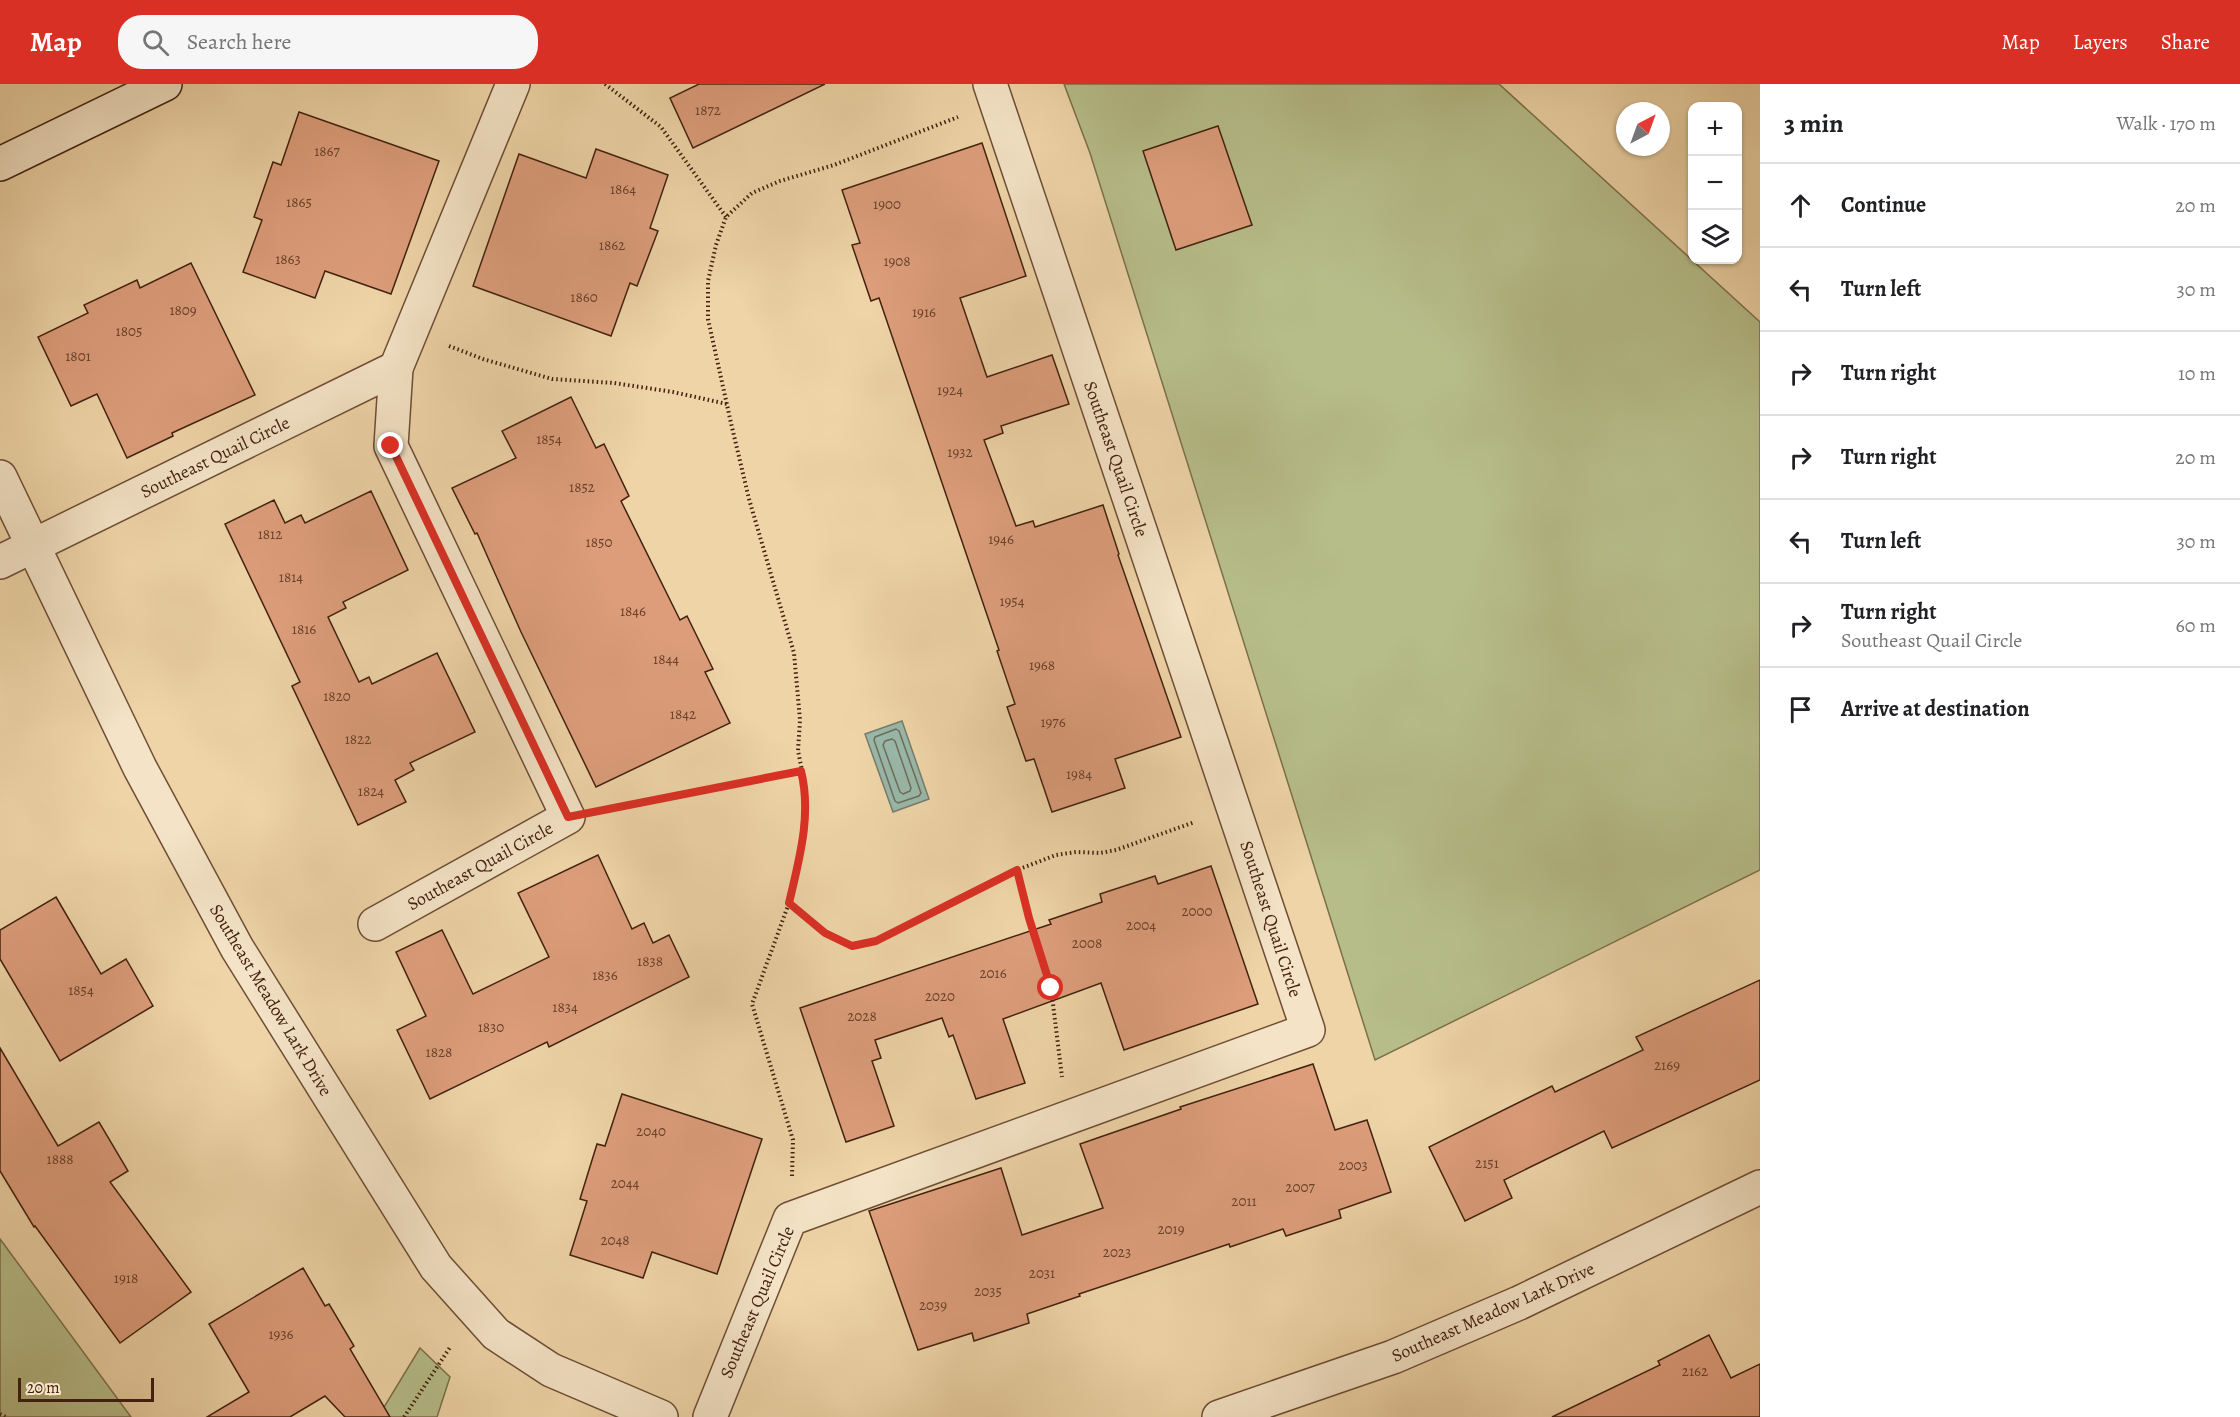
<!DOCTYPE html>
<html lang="en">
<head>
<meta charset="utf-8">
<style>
  :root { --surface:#fff; --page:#f6f6f6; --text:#202124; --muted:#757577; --line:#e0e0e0; --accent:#d93025 }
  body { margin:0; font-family:Alegreya,serif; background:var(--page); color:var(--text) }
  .controls { position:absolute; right:18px; top:18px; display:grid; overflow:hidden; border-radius:12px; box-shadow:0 2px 4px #0004 }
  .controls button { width:54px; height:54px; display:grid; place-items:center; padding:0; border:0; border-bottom:2px solid var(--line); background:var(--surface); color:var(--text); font:30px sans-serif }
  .compass { position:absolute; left:1616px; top:18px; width:54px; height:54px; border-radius:50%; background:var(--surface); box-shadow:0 2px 4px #0004; rotate:41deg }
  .scale { position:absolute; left:18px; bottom:15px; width:136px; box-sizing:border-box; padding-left:6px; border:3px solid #42210f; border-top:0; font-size:16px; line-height:21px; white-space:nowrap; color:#42210f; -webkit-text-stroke:4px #f4e3c6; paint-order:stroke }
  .stop { position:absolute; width:18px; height:18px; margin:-14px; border:4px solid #d93025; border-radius:50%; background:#fff }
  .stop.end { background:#d93025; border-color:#fff; box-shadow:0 2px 6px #0008 }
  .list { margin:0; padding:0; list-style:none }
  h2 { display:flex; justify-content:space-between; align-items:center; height:78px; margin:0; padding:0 24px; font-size:26px }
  h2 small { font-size:20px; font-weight:400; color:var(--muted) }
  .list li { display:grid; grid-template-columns:39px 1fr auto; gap:18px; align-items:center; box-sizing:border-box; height:84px; padding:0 24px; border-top:2px solid var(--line) }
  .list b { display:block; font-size:22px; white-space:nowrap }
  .list p { margin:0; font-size:20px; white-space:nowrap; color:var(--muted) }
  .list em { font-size:20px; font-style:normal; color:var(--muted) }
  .icon { flex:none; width:33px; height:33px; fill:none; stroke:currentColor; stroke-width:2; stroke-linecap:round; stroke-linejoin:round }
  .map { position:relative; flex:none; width:1760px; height:1333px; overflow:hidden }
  header { display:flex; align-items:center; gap:36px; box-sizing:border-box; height:84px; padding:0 30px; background:var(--accent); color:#fff }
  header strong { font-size:28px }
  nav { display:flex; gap:33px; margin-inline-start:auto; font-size:21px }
  .search { width:420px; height:54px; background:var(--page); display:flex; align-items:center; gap:15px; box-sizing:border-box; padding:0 21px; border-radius:24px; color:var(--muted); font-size:22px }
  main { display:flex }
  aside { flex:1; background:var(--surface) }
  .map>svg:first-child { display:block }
  .green { fill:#b6bd89; stroke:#7c6f4c; stroke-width:1.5 }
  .water { fill:#99b8a9; stroke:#767c6b; stroke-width:1.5 }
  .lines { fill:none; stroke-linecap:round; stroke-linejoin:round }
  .shore { stroke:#6e6c5c; stroke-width:1.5 }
  .building { fill:#dd9d7b; stroke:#42210f; stroke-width:1.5 }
  .street-casing { stroke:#6d4e35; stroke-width:36 }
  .secondary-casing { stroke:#42210f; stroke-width:36 }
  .path { stroke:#42210f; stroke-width:4; stroke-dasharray:1.5 3; stroke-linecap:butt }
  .street { stroke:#f4e3c6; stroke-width:33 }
  .secondary { stroke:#f4e3c6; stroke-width:33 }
  .route { stroke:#d93025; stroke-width:8 }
  .labels { text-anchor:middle; stroke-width:6; stroke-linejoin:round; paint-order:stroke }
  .number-label { font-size:15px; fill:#69402a }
  .street-label { font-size:18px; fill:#42210f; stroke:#f4e3c6 }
</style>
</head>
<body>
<header>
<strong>Map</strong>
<div class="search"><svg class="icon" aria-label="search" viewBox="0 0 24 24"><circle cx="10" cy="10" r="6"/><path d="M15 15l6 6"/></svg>Search here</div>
<nav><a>Map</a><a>Layers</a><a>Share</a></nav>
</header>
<main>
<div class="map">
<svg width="1760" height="1333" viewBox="0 0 1760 1333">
  <rect width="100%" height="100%" fill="#eed4a7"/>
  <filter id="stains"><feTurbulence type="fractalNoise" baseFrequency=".00333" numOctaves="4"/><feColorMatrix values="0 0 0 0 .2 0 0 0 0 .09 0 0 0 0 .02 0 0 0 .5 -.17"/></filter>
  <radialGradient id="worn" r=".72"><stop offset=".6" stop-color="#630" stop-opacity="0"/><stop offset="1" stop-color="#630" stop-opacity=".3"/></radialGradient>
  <!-- green -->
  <g class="green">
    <polygon points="1064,0 1499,0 1760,238 1760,786 1375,976 1090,69"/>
    <polygon points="0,1155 3,1159 131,1333 0,1333"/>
    <polygon points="420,1264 450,1293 437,1333 378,1333"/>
  </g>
  <!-- water -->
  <polygon class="water" points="902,637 929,715 893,728 865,650"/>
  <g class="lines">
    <!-- shore -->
    <g class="shore">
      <polygon points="896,645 899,647 921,709 919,712 898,719 895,717 874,656 875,653"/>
      <polygon points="892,655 895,657 911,704 910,707 903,710 900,708 883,661 885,657"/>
    </g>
  </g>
  <!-- building -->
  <g class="building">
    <polygon points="699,0 825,0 693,64 670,14"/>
    <polygon points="299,28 439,77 391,210 325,187 315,214 243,188 262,136 254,133 273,78 281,81"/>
    <polygon points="1218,42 1252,141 1176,166 1143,67"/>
    <polygon points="982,59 1026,192 960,214 987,293 1052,271 1069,320 1001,342 1003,349 984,356 1016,442 1033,437 1035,443 1103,421 1119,470 1118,471 1181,653 1115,675 1125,704 1052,728 1034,675 1026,677 1007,623 1015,620 997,567 999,566 879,214 871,217 852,161 860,159 842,106"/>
    <polygon points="596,65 668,91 650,144 658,147 637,202 630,199 611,252 473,202 519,70 586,94"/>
    <polygon points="191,179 255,311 172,349 173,352 127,374 97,310 71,322 38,253 88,229 84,221 137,196 140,204"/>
    <polygon points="571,313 596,364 604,360 629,412 621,417 680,536 687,532 713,585 705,588 730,639 596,703 521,548 477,449 475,450 452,404 516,374 502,347"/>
    <polygon points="371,407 408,486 343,518 346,524 328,533 359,598 369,593 372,600 437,569 475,648 410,679 414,686 395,696 406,718 358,741 292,602 300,598 225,440 274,416 285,439 301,431 305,439"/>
    <polygon points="598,771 632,845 644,839 653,859 669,851 689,893 549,963 547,958 430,1015 397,946 426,932 396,868 442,846 473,910 549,873 518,809"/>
    <polygon points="1211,782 1258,920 1124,966 1101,899 1003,935 1025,999 976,1015 953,951 949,953 942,934 875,956 881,974 872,977 894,1042 846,1058 800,924 1051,840 1049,836 1102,818 1100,810 1155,792 1158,800"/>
    <polygon points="56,813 101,890 126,875 153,922 60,977 0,875 0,846"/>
    <polygon points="1760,896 1760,996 1612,1064 1604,1047 1504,1096 1512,1114 1465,1137 1429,1063 1552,1002 1555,1008 1643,966 1636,953"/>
    <polygon points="0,964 58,1062 99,1038 128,1087 110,1098 191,1208 120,1259 35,1142 34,1143 0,1087"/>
    <polygon points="1313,980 1335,1046 1367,1036 1391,1108 1339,1126 1341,1134 1286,1152 1283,1145 1230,1163 1229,1160 1079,1210 1080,1212 1027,1230 1029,1239 974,1257 972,1249 918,1266 869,1127 1001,1084 1022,1151 1103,1124 1080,1060 1181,1025 1180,1023"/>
    <polygon points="622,1010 762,1055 717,1190 652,1168 643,1194 570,1171 587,1117 580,1115 597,1060 605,1062"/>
    <polygon points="303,1184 325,1222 329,1220 354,1262 350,1265 390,1333 345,1333 325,1312 290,1333 207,1333 249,1308 209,1240"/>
    <polygon points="1709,1251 1731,1294 1760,1280 1760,1333 1552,1333 1660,1281 1658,1277"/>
  </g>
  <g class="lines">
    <defs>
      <g id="street">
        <polyline points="0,393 140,684 237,864 436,1183 496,1250 551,1286 661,1333"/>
        <polyline points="0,478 396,284 513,0"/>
        <polyline points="375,840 568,733 391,362 396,284"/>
        <polyline points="710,1333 790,1135 1308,946 990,0"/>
        <polyline points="1219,1333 1393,1273 1519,1219 1760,1103"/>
      </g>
      <polyline id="secondary" points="0,80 165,0"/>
    </defs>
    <!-- street casing -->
    <use href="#street" class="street-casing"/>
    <!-- secondary casing -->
    <use href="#secondary" class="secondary-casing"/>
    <!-- path -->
    <g class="path">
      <polyline points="605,0 661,43 726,133"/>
      <polyline points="449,262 483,275 552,295 614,299 673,308 727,320"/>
      <polyline points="607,725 801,686"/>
      <polyline points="1017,786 1029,834 1051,904 1062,993"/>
      <polyline points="789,819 825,849 852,862 876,857 1017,786 1056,771 1076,768 1100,769 1116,766 1195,738"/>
      <polyline points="792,1092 793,1056 752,920 789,819 800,771 806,720 806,706 798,667 800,636 794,569 749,415 731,339 708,235 708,197 716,161 726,133 752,109 780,97 834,81 958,33"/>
      <polyline points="0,1330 6,1333"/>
      <polyline points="404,1333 451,1262"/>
    </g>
    <!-- street -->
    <use href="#street" class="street"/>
    <!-- secondary -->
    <use href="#secondary" class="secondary"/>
  </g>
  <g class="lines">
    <!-- route -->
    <path class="route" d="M391,362L568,733L801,687C812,731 799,776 789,819L825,849L852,862L876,857L1017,786L1029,834L1051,904"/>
  </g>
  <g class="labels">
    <!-- number labels -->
    <g class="number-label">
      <text x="708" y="31">1872</text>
      <text x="327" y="72">1867</text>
      <text x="623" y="110">1864</text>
      <text x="299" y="123">1865</text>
      <text x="887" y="125">1900</text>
      <text x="612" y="166">1862</text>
      <text x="288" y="180">1863</text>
      <text x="897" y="182">1908</text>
      <text x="584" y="218">1860</text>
      <text x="183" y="231">1809</text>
      <text x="924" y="233">1916</text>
      <text x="129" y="252">1805</text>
      <text x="78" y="277">1801</text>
      <text x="950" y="311">1924</text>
      <text x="549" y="360">1854</text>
      <text x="960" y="373">1932</text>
      <text x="582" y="408">1852</text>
      <text x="270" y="455">1812</text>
      <text x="1001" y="460">1946</text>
      <text x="599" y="463">1850</text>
      <text x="291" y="498">1814</text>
      <text x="1012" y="522">1954</text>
      <text x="633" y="532">1846</text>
      <text x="304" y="550">1816</text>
      <text x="666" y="580">1844</text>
      <text x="1042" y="586">1968</text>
      <text x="337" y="617">1820</text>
      <text x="683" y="635">1842</text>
      <text x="1053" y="643">1976</text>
      <text x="358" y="660">1822</text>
      <text x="1079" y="695">1984</text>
      <text x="371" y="712">1824</text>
      <text x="1197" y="832">2000</text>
      <text x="1141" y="846">2004</text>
      <text x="1087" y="864">2008</text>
      <text x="650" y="882">1838</text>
      <text x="993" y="894">2016</text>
      <text x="605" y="896">1836</text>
      <text x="81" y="911">1854</text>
      <text x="940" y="917">2020</text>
      <text x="565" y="928">1834</text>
      <text x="862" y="937">2028</text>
      <text x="491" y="948">1830</text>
      <text x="439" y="973">1828</text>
      <text x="1667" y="986">2169</text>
      <text x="651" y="1052">2040</text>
      <text x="60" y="1080">1888</text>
      <text x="1487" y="1084">2151</text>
      <text x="1353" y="1086">2003</text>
      <text x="625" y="1104">2044</text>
      <text x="1300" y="1108">2007</text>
      <text x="1244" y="1122">2011</text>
      <text x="1171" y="1150">2019</text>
      <text x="615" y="1161">2048</text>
      <text x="1117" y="1173">2023</text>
      <text x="1042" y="1194">2031</text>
      <text x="126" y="1199">1918</text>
      <text x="988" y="1212">2035</text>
      <text x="933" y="1226">2039</text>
      <text x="281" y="1255">1936</text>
      <text x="1695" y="1292">2162</text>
    </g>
    <!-- street labels -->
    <g class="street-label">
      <text transform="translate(215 373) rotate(-26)" y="6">Southeast Quail Circle</text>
      <text transform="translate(1116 375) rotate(71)" y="6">Southeast Quail Circle</text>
      <text transform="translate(480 782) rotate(-29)" y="6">Southeast Quail Circle</text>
      <text transform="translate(1271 835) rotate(72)" y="6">Southeast Quail Circle</text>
      <text transform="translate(271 916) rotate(59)" y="6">Southeast Meadow Lark Drive</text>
      <text transform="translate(757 1218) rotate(-67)" y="6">Southeast Quail Circle</text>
      <text transform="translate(1493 1228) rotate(-24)" y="6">Southeast Meadow Lark Drive</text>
    </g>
  </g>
  <rect width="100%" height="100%" filter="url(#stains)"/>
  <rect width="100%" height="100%" fill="url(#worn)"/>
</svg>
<div class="controls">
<button>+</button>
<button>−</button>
<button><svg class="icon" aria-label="layers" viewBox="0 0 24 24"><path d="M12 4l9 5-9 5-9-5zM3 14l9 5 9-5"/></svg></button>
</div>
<svg class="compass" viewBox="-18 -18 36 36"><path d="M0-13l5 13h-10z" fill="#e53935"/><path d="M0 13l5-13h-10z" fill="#757577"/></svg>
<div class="scale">20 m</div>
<div class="stop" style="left:1051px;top:904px"></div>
<div class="stop end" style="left:391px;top:362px"></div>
</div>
<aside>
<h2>3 min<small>Walk · 170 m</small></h2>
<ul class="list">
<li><svg class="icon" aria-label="ahead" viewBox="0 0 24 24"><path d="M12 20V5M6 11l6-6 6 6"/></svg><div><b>Continue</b></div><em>20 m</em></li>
<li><svg class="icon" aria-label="left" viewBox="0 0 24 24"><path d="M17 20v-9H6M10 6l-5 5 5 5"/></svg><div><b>Turn left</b></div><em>30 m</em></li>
<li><svg class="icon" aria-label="right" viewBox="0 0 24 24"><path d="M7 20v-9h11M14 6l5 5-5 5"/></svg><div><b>Turn right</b></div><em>10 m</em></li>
<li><svg class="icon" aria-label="right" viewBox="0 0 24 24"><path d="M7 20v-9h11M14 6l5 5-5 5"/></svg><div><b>Turn right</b></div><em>20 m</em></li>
<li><svg class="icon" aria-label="left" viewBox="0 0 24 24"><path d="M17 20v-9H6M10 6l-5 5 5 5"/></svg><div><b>Turn left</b></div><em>30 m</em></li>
<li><svg class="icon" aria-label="right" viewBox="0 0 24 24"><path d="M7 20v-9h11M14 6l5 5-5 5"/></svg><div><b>Turn right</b><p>Southeast Quail Circle</p></div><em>60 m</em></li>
<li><svg class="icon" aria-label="arrive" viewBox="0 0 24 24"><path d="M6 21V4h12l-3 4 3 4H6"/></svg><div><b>Arrive at destination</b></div></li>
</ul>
</aside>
</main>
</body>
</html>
